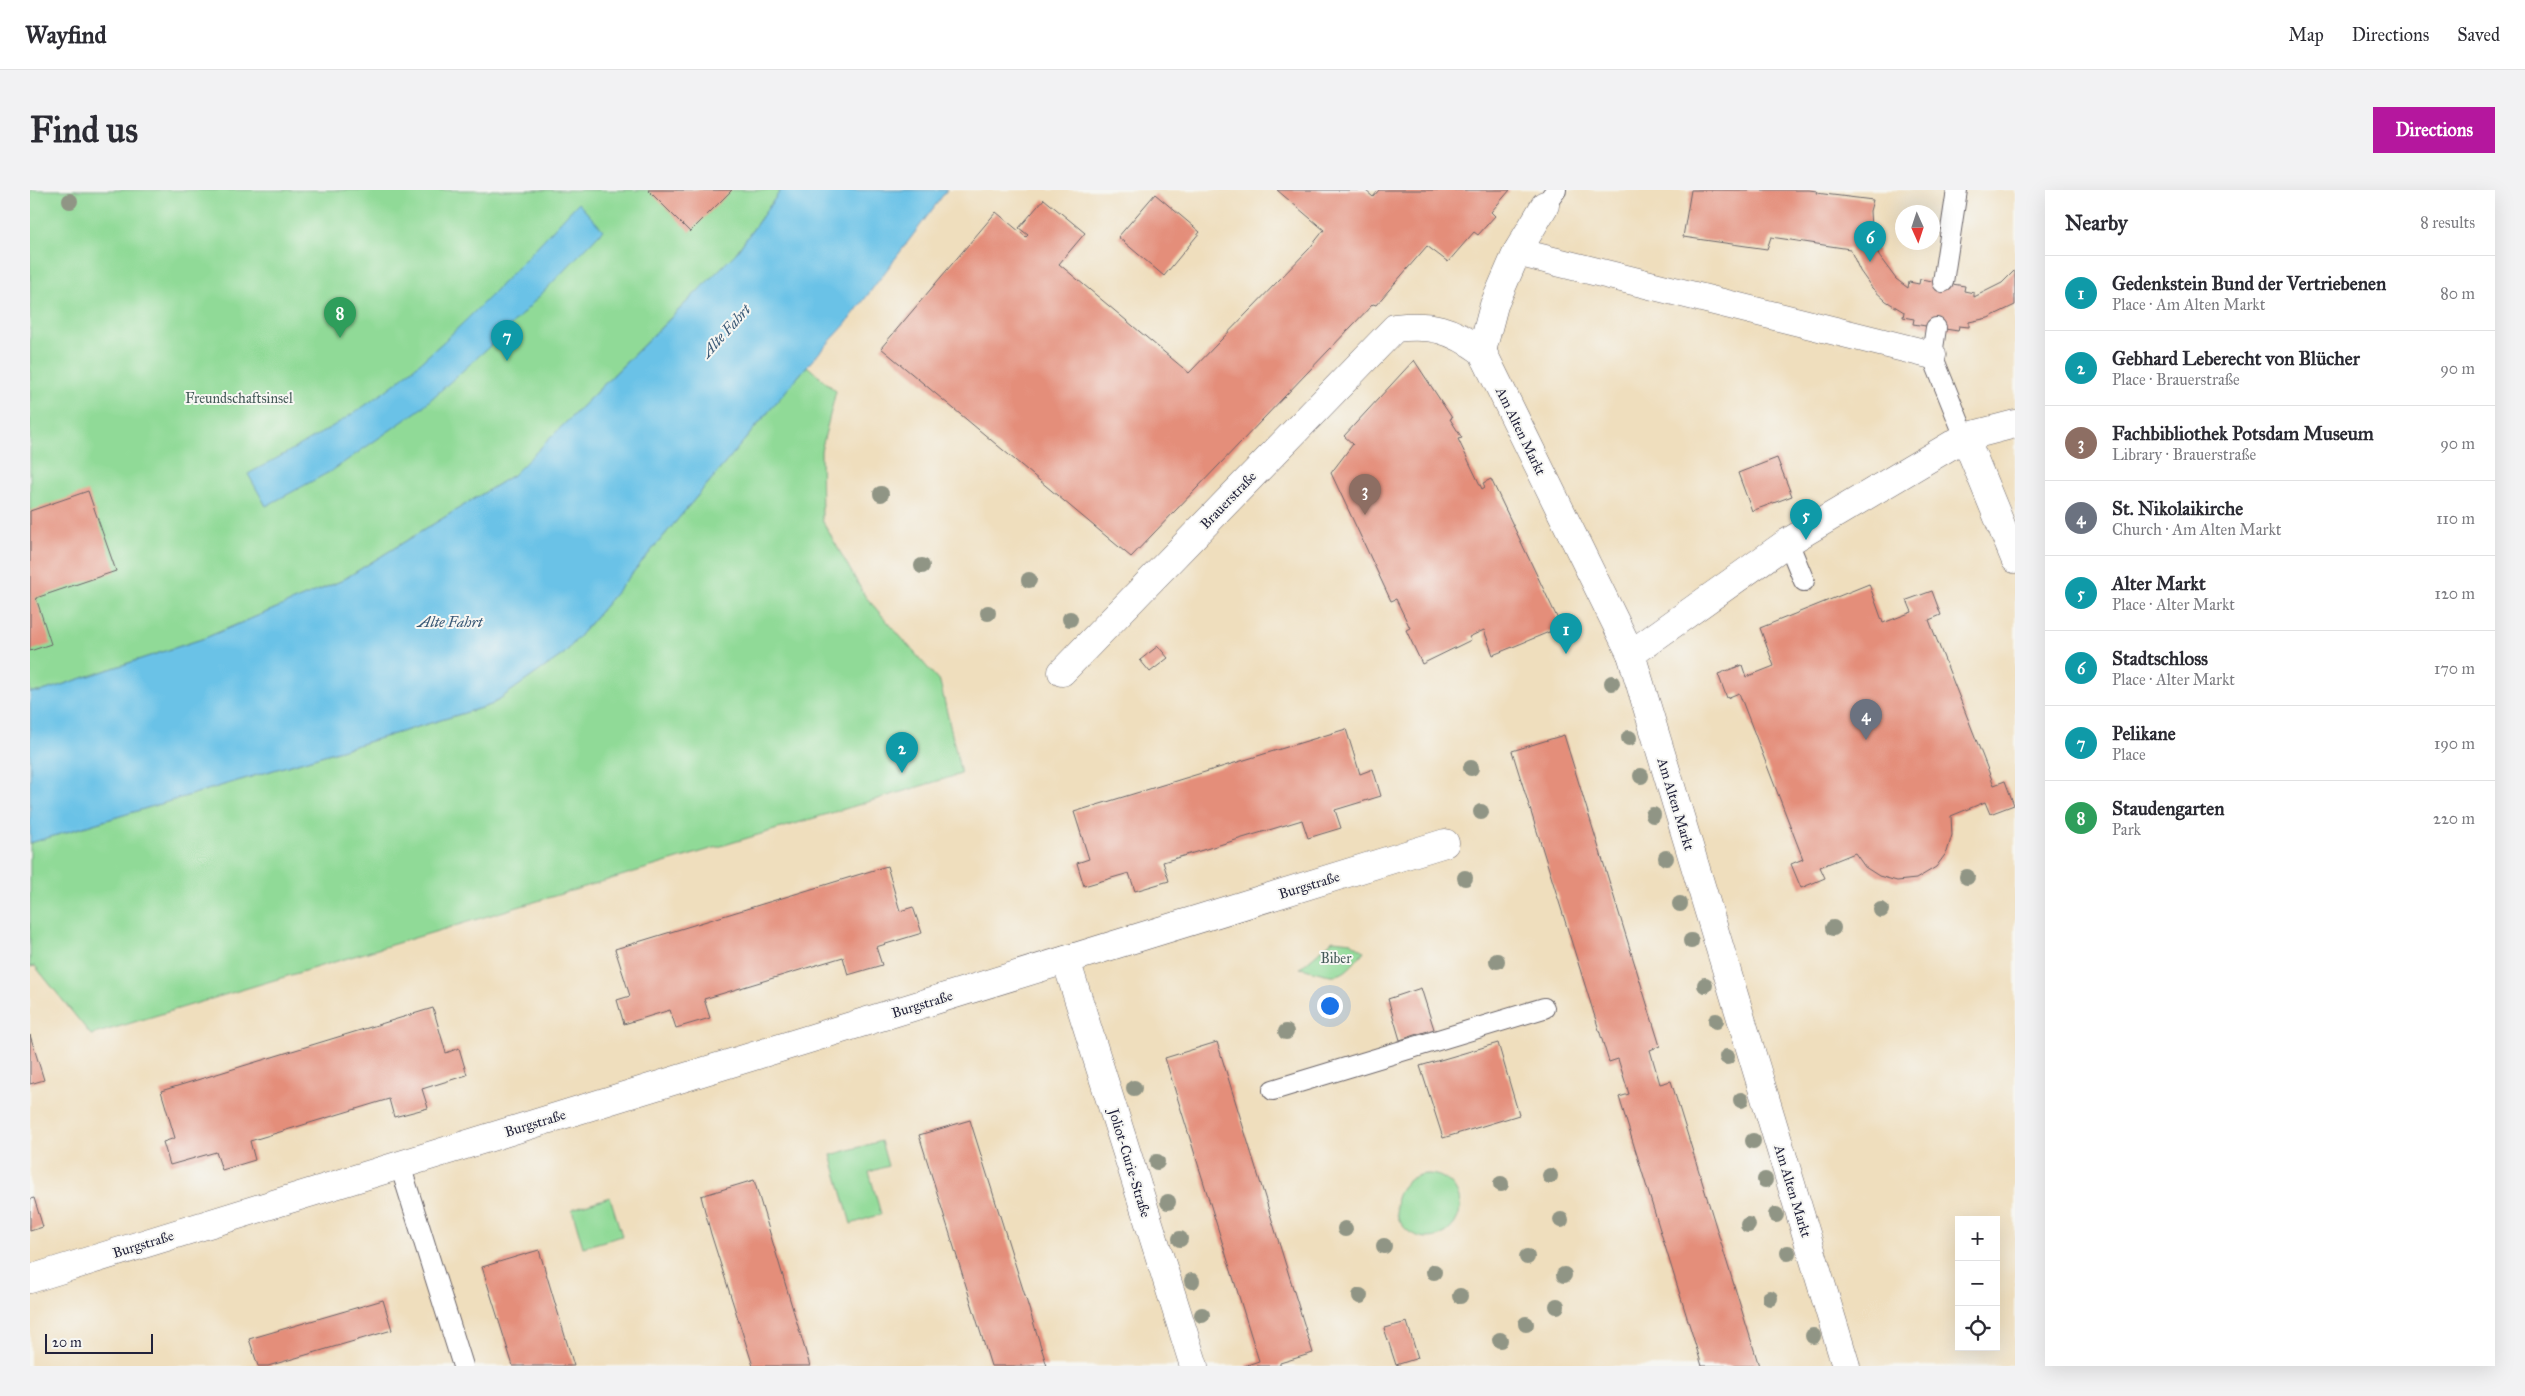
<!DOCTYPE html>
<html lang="en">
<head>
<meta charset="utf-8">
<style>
  :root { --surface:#fff; --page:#f2f2f3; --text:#2b2b33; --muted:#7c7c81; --line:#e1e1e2; --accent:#b5179e }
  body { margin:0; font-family:"IM FELL Great Primer",serif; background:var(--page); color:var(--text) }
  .controls { position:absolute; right:15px; bottom:15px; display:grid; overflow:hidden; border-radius:0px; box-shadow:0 5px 20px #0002 }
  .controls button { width:45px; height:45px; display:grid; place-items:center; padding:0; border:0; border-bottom:1px solid var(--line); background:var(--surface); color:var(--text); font:25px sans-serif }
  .compass { position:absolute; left:1865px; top:15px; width:45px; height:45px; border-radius:50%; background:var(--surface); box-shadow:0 5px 20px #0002; rotate:177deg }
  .scale { position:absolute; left:15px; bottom:12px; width:108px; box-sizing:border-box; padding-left:5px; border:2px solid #22223b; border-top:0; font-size:14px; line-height:18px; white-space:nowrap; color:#22223b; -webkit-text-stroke:4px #f6f6f2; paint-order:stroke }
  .you { position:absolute; left:1299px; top:815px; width:18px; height:18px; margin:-12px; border:4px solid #fff; border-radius:50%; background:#1a73e8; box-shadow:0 0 0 8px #1a73e833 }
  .badge { display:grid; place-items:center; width:32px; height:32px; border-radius:50%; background:var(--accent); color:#fff; font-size:16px; font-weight:700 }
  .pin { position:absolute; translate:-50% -41px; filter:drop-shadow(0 1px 2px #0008) }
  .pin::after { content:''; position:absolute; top:26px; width:18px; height:15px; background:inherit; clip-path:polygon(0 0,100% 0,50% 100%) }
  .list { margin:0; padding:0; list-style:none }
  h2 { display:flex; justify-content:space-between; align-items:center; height:65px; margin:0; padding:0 20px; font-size:21px }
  h2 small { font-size:16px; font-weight:400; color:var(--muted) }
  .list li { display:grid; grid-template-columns:32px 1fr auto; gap:15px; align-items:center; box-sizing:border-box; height:75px; padding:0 20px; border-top:1px solid var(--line) }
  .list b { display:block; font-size:19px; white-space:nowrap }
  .list p { margin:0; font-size:16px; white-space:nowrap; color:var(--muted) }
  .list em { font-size:16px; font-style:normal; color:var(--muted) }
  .icon { flex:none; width:28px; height:28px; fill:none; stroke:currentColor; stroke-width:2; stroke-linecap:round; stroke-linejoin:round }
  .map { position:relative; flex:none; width:1985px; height:1176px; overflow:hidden; border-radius:0px }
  header { display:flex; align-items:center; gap:30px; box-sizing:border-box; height:70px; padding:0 25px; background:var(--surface); border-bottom:1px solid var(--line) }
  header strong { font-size:24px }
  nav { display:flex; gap:28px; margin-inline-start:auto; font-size:18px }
  .intro { display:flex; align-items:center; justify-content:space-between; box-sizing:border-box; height:120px; padding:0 30px }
  h1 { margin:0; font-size:35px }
  .button { padding:12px 22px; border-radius:0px; background:var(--accent); color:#fff; font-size:18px; font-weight:700 }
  main { display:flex; gap:30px; padding:0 30px }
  aside { flex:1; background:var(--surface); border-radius:0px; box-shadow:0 5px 20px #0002 }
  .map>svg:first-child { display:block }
  .green { fill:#90da97; stroke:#597e69 }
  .water { fill:#6ac2e7; stroke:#467291 }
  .building { fill:#e48e7a }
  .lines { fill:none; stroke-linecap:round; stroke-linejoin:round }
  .service-casing { stroke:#6a6468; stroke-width:22 }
  .pedestrian-casing { stroke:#6a6468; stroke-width:29 }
  .minor-casing { stroke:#6a6468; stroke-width:29 }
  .service { stroke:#fff; stroke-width:20 }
  .pedestrian { stroke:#fff; stroke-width:28 }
  .minor { stroke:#fff; stroke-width:28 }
  .tree { fill:#909585 }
  .labels { text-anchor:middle; stroke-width:4; stroke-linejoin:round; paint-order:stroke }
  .park-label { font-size:14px; fill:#435957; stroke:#f6f6f2 }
  .street-label { font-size:14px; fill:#22223b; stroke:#f6f6f2 }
  .water-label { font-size:15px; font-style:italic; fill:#3b5a77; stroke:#f6f6f2 }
</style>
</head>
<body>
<header>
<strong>Wayfind</strong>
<nav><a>Map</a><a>Directions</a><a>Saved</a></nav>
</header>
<div class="intro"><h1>Find us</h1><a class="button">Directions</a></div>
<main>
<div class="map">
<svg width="1985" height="1176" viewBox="0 0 1985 1176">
  <rect width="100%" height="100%" fill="#f6f6f2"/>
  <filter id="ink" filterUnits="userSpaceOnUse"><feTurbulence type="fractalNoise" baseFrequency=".02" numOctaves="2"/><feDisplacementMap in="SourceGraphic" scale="10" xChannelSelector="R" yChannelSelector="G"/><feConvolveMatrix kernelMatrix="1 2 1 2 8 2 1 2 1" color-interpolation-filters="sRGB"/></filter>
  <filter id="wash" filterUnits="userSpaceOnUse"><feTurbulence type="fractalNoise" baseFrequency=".0096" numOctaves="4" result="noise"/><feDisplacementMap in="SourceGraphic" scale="20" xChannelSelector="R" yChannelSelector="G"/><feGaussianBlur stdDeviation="1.12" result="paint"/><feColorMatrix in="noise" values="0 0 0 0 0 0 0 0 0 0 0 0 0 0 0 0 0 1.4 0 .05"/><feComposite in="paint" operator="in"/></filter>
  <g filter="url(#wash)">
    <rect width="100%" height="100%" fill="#efdebd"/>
    <!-- green -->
    <g class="green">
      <polygon points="0,0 751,0 706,63 483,285 311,391 175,448 10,502 0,502"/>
      <polygon points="777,176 806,201 791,261 792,330 835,406 910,492 931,584 61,845 5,776 0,777 0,653 461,515 535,463"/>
      <path d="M1303,750L1321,752L1334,761C1308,794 1308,786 1270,778Z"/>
      <polygon points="851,951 858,976 839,982 851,1024 821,1034 801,965"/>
      <circle cx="1398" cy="1016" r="32"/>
      <polygon points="580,1007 592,1046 553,1057 542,1019"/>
    </g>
    <!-- water -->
    <g class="water">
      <polygon points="751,0 917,0 815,135 777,176 535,463 461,515 0,653 0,502 10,502 175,448 311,391 483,285 706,63"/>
      <path d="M548,13L573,40L470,147L389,220L303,280L236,316L218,284C269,256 322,228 367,192C432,140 490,74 548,13Z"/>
    </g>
    <g id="blocks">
      <!-- building -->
      <g class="building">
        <polygon points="618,0 702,0 660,42"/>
        <polygon points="1247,0 1335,0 1343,7 1349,0 1480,0 1461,22 1465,26 1448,45 1444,42 1418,72 1397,56 1346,115 1343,114 1101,367 851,158 966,22 996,47 998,45 989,38 1014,9 1055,43 1029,74 1159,183 1279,59 1294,40"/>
        <polygon points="1661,0 1779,0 1787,1 1786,3 1843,10 1840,21 1841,38 1849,66 1866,89 1878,98 1879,92 1889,94 1890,89 1935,96 1934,101 1944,103 1944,107 1972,93 1985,80 1985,115 1958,128 1939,132 1939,137 1929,136 1928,141 1883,134 1884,129 1873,127 1874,122 1856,111 1842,98 1830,81 1820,59 1741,47 1737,59 1653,47"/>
        <polygon points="1125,4 1170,42 1134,86 1088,47"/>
        <polygon points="1384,170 1422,228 1420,229 1432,248 1428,249 1452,299 1455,297 1453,293 1461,289 1533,440 1525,444 1524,442 1519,442 1463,465 1454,440 1439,447 1441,450 1392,474 1376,440 1380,438 1366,409 1361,411 1301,283 1323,254 1314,246"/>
        <polygon points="1747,268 1762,306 1722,321 1708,283"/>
        <polygon points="58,301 86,381 6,408 21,454 0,461 0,321"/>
        <polygon points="1839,394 1853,433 1882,422 1877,410 1902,401 1911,425 1899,430 1964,595 1975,591 1984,615 1960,624 1955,612 1921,626 1922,645 1917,662 1906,677 1886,689 1867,691 1849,686 1835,677 1825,663 1790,677 1795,688 1771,698 1761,674 1773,669 1709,503 1697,508 1688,484 1712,475 1716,487 1744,476 1730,438"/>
        <polygon points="1128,456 1138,468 1120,482 1110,470"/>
        <polygon points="1316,539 1330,584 1343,579 1351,606 1305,620 1311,638 1278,648 1272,630 1133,672 1139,691 1105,701 1099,683 1054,696 1047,673 1059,669 1044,622"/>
        <polygon points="1534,545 1630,856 1620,860 1630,894 1641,891 1729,1176 1672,1176 1589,907 1599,904 1588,869 1579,872 1482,561"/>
        <polygon points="857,676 870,721 883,717 892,743 846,757 852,775 818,785 813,767 674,809 680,828 646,838 640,820 594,834 587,810 600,806 585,759"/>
        <polygon points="1391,798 1404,839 1370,850 1358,809"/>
        <polygon points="403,818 416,863 429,858 437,885 392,899 398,918 364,927 359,909 220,951 225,970 192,980 186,962 140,975 133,952 145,948 131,901"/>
        <polygon points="0,845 14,890 0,894"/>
        <polygon points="1187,852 1283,1163 1250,1173 1250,1176 1214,1176 1229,1171 1135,868"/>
        <polygon points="1468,853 1489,925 1413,948 1390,876"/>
        <polygon points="940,930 1017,1176 961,1176 889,945"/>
        <polygon points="724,990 780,1176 723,1176 681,1044 671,1006"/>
        <polygon points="4,1008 13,1037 0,1041 0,1009"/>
        <polygon points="509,1060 544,1176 483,1176 452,1077"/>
        <polygon points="353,1110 362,1140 238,1176 228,1176 219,1149"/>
        <polygon points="1377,1132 1388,1168 1366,1175 1354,1138"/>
      </g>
    </g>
  </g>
  <g filter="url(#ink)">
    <use href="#blocks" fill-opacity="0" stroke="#6a6468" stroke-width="1"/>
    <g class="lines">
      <defs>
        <g id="service">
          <polyline points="1515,15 1526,0"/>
          <polyline points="1913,92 1927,0"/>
          <polyline points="1906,138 1902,165 1935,247"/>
          <polyline points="1758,352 1774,391"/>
          <polyline points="1243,900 1514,818"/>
          <polyline points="370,975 433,1176"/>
        </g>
        <g id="pedestrian">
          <polyline points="1487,62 1902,165"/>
          <polyline points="1452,161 1464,115 1487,62 1515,15"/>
          <polyline points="1601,464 1758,352 1935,247"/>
        </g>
        <g id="minor">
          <polyline points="1985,234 1935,247 1985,369"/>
          <path d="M1032,482L1365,138C1402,134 1421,139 1452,161L1601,464L1816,1176"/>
          <polyline points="1036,770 1164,1176"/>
          <polyline points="0,1089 1415,653"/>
        </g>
      </defs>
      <!-- service casing -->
      <use href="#service" class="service-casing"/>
      <!-- pedestrian casing -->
      <use href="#pedestrian" class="pedestrian-casing"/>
      <!-- minor casing -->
      <use href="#minor" class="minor-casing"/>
      <!-- service -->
      <use href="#service" class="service"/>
      <!-- pedestrian -->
      <use href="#pedestrian" class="pedestrian"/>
      <!-- minor -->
      <use href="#minor" class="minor"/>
    </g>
    <!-- trees -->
    <g class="tree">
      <circle cx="40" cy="11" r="8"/>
      <circle cx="851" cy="304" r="8"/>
      <circle cx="892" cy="376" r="8"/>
      <circle cx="999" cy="390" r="8"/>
      <circle cx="958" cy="423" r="8"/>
      <circle cx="1040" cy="429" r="8"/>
      <circle cx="1582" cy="493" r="8"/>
      <circle cx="1599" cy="548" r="8"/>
      <circle cx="1441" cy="578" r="8"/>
      <circle cx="1611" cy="586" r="8"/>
      <circle cx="1451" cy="622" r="8"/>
      <circle cx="1623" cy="625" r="8"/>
      <circle cx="1636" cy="668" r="8"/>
      <circle cx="1937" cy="687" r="8"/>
      <circle cx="1435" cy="688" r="8"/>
      <circle cx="1650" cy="714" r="8"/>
      <circle cx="1851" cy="720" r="8"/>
      <circle cx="1803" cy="738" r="8"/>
      <circle cx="1661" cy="751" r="8"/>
      <circle cx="1467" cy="771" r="8"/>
      <circle cx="1675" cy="795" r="8"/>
      <circle cx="1686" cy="831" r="8"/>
      <circle cx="1256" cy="842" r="8"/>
      <circle cx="1697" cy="867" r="8"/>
      <circle cx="1104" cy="898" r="8"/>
      <circle cx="1711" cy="910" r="8"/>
      <circle cx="1723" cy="951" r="8"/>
      <circle cx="1127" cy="972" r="8"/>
      <circle cx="1520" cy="986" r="8"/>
      <circle cx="1735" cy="990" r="8"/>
      <circle cx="1471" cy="994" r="8"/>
      <circle cx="1138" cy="1012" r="8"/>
      <circle cx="1746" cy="1025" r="8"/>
      <circle cx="1531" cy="1030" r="8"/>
      <circle cx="1718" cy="1035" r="8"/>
      <circle cx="1315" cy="1039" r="8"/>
      <circle cx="1150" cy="1049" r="8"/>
      <circle cx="1354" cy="1056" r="8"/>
      <circle cx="1758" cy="1063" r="8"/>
      <circle cx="1497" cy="1067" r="8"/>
      <circle cx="1404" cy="1082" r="8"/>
      <circle cx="1534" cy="1085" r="8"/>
      <circle cx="1162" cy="1091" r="8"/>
      <circle cx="1330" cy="1106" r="8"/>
      <circle cx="1430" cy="1106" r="8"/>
      <circle cx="1740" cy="1108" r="8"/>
      <circle cx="1527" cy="1116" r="8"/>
      <circle cx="1172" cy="1125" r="8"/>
      <circle cx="1496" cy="1134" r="8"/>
      <circle cx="1783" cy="1146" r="8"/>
      <circle cx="1470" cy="1150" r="8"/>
    </g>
  </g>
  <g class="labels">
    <!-- park labels -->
    <g class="park-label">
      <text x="209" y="213">Freundschaftsinsel</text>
      <text x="1306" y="773">Biber</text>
    </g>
    <!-- street labels -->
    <g class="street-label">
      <text transform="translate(1491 241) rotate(64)" y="5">Am Alten Markt</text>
      <text transform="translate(1198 310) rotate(-46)" y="5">Brauerstraße</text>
      <text transform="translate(1646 614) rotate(73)" y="5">Am Alten Markt</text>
      <text transform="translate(1279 695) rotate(-17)" y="5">Burgstraße</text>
      <text transform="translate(892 814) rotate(-17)" y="5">Burgstraße</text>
      <text transform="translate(505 933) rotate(-17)" y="5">Burgstraße</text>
      <text transform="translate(1100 973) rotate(73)" y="5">Joliot-Curie-Straße</text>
      <text transform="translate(1763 1001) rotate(73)" y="5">Am Alten Markt</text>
      <text transform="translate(113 1054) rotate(-17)" y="5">Burgstraße</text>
    </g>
    <!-- water labels -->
    <g class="water-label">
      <text transform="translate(696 141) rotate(-48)" y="5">Alte Fahrt</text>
      <text x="420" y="437">Alte Fahrt</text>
    </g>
  </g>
</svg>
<div class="controls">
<button>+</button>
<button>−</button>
<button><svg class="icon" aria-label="locate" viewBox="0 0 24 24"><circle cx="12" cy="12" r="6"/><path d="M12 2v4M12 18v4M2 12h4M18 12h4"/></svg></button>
</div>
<svg class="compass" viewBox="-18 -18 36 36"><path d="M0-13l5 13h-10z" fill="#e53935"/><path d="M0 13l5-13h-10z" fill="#7c7c81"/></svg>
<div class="scale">20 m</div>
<div class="you"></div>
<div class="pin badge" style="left:1536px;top:464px;background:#0f9aa8">1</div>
<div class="pin badge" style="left:872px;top:583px;background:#0f9aa8">2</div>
<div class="pin badge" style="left:1335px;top:325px;background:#8d6e63">3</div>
<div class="pin badge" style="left:1836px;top:550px;background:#6b7280">4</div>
<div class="pin badge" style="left:1776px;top:350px;background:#0f9aa8">5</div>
<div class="pin badge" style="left:1840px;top:72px;background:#0f9aa8">6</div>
<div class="pin badge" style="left:477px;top:171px;background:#0f9aa8">7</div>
<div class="pin badge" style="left:310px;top:148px;background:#2e9e5b">8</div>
</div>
<aside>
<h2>Nearby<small>8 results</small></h2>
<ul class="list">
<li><span class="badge" style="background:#0f9aa8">1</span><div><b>Gedenkstein Bund der Vertriebenen</b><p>Place · Am Alten Markt</p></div><em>80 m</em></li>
<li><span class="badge" style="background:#0f9aa8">2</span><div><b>Gebhard Leberecht von Blücher</b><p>Place · Brauerstraße</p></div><em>90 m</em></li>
<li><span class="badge" style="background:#8d6e63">3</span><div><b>Fachbibliothek Potsdam Museum</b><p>Library · Brauerstraße</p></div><em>90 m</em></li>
<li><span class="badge" style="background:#6b7280">4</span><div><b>St. Nikolaikirche</b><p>Church · Am Alten Markt</p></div><em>110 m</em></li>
<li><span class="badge" style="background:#0f9aa8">5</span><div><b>Alter Markt</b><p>Place · Alter Markt</p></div><em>120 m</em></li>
<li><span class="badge" style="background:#0f9aa8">6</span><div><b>Stadtschloss</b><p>Place · Alter Markt</p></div><em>170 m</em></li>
<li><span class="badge" style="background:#0f9aa8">7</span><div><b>Pelikane</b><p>Place</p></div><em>190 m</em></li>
<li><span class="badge" style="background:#2e9e5b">8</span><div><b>Staudengarten</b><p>Park</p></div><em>220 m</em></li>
</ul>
</aside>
</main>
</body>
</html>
